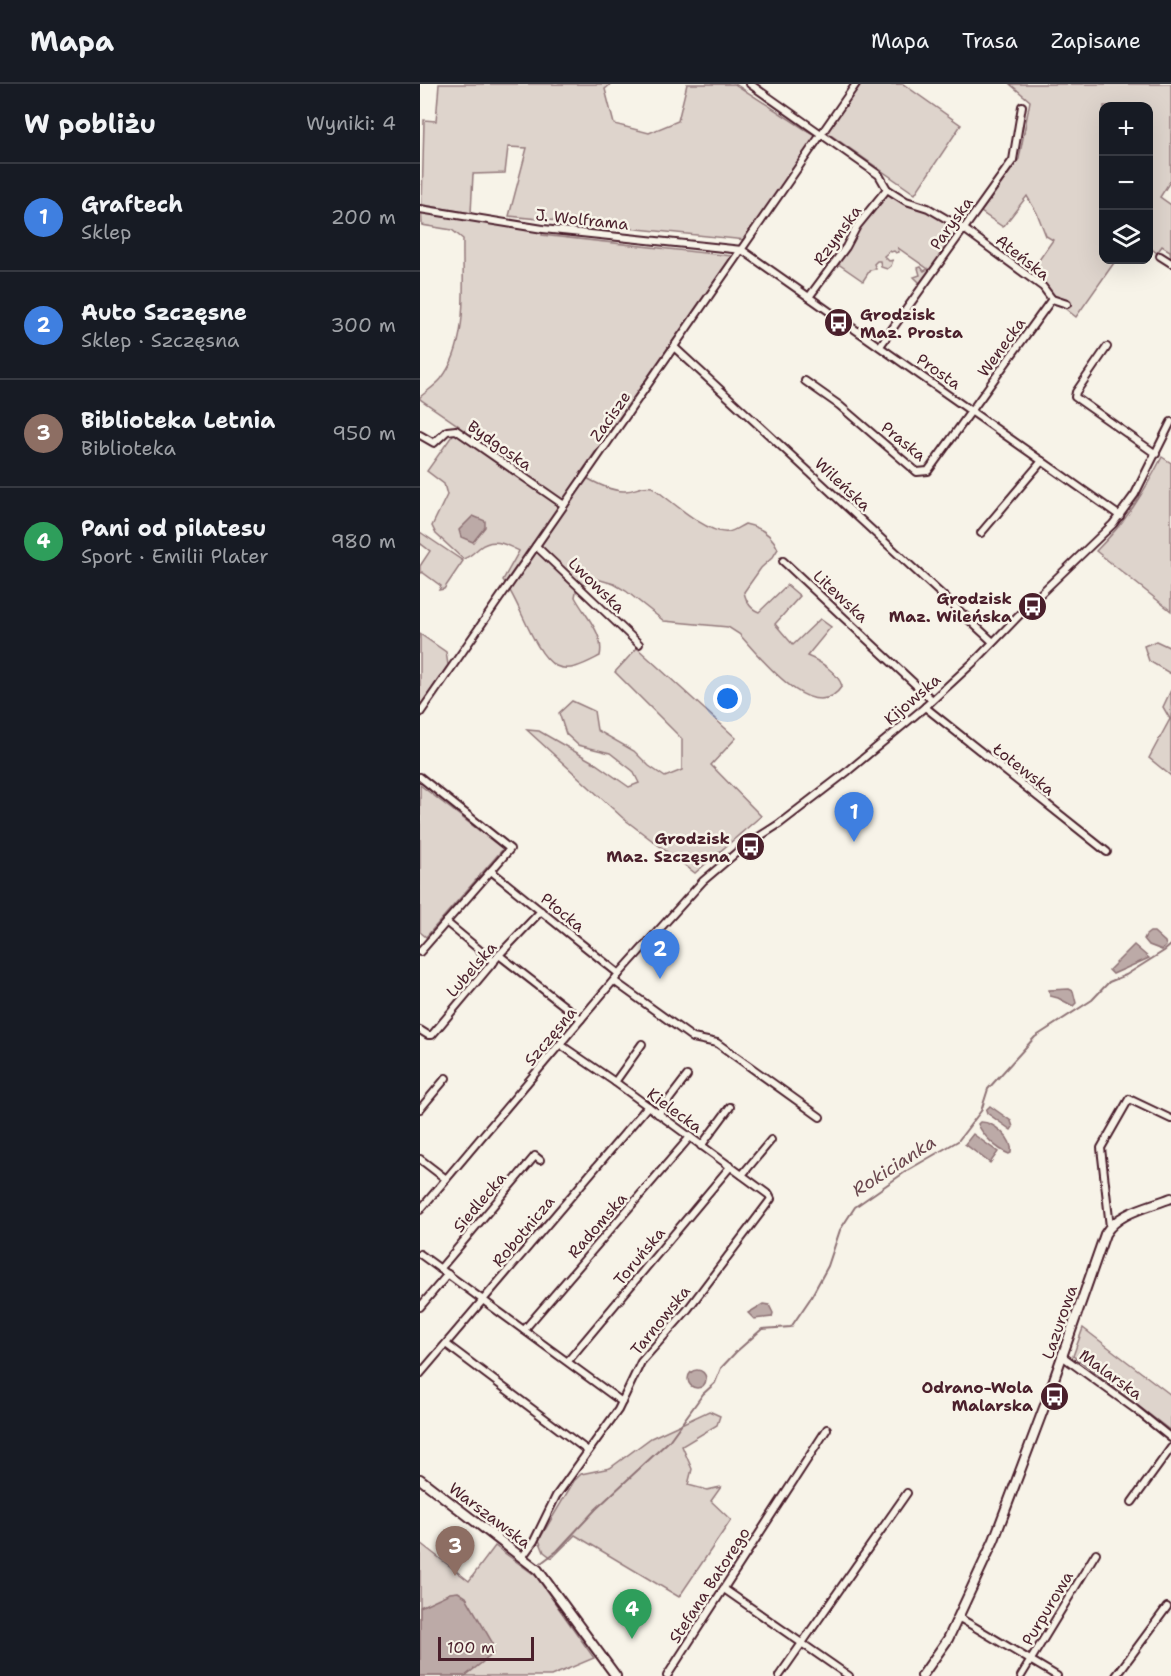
<!DOCTYPE html>
<html lang="pl">
<head>
<meta charset="utf-8">
<style>
  :root { --surface:#171b24; --page:#20242c; --text:#f1f3f6; --muted:#9ea1a6; --line:#363941; --accent:#0b8043 }
  body { margin:0; font-family:"Shantell Sans",sans-serif; background:var(--page); color:var(--text) }
  .controls { position:absolute; right:18px; top:18px; display:grid; overflow:hidden; border-radius:12px; box-shadow:0 6px 24px #0002 }
  .controls button { width:54px; height:54px; display:grid; place-items:center; padding:0; border:0; border-bottom:2px solid var(--line); background:var(--surface); color:var(--text); font:30px sans-serif }
  .scale { position:absolute; left:18px; bottom:15px; width:96px; box-sizing:border-box; padding-left:6px; border:3px solid #4a1f2b; border-top:0; font-size:16px; line-height:21px; white-space:nowrap; color:#4a1f2b; -webkit-text-stroke:4px #f7f3e8; paint-order:stroke }
  .you { position:absolute; left:308px; top:615px; width:21px; height:21px; margin:-15px; border:4px solid #fff; border-radius:50%; background:#1a73e8; box-shadow:0 0 0 9px #1a73e833 }
  .badge { display:grid; place-items:center; width:39px; height:39px; border-radius:50%; background:var(--accent); color:#fff; font-size:20px; font-weight:700 }
  .pin { position:absolute; translate:-50% -50px; filter:drop-shadow(0 2px 3px #0008) }
  .pin::after { content:''; position:absolute; top:32px; width:21px; height:18px; background:inherit; clip-path:polygon(0 0,100% 0,50% 100%) }
  .list { margin:0; padding:0; list-style:none }
  h2 { display:flex; justify-content:space-between; align-items:center; height:78px; margin:0; padding:0 24px; font-size:26px }
  h2 small { font-size:20px; font-weight:400; color:var(--muted) }
  .list li { display:grid; grid-template-columns:39px 1fr auto; gap:18px; align-items:center; box-sizing:border-box; height:108px; padding:0 24px; border-top:2px solid var(--line) }
  .list b { display:block; font-size:22px; white-space:nowrap }
  .list p { margin:0; font-size:20px; white-space:nowrap; color:var(--muted) }
  .list em { font-size:20px; font-style:normal; color:var(--muted) }
  .icon { flex:none; width:33px; height:33px; fill:none; stroke:currentColor; stroke-width:2; stroke-linecap:round; stroke-linejoin:round }
  .map { position:relative; flex:none; width:751px; height:1592px; overflow:hidden }
  header { display:flex; align-items:center; gap:36px; box-sizing:border-box; height:84px; padding:0 30px; background:var(--surface); border-bottom:2px solid var(--line) }
  header strong { font-size:28px }
  nav { display:flex; gap:33px; margin-inline-start:auto; font-size:21px }
  main { display:flex }
  aside { flex:1; background:var(--surface) }
  .map>svg:first-child { display:block }
  .green { fill:#ded4cc; stroke:#947a7c; stroke-width:1.5 }
  .water { fill:#bcaaa7; stroke:#8e7275; stroke-width:1.5 }
  .lines { fill:none; stroke-linecap:round; stroke-linejoin:round }
  .stream { stroke:#8e7275; stroke-width:2 }
  .minor-casing { stroke:#4a1f2b; stroke-width:10 }
  .tertiary-casing { stroke:#4a1f2b; stroke-width:12 }
  .minor { stroke:#f7f3e8; stroke-width:6 }
  .tertiary { stroke:#f7f3e8; stroke-width:8 }
  .labels { text-anchor:middle; stroke-width:5; stroke-linejoin:round; paint-order:stroke }
  .street-label { font-size:16px; fill:#4a1f2b; stroke:#f7f3e8 }
  .poi-label { font-size:16px; font-weight:bold; fill:#4a1f2b; stroke:#f7f3e8; text-anchor:end }
  .water-label { font-size:18px; font-style:italic; fill:#6c4950; stroke:#f7f3e8 }
</style>
</head>
<body>
<header>
<strong>Mapa</strong>
<nav><a>Mapa</a><a>Trasa</a><a>Zapisane</a></nav>
</header>
<main>
<aside>
<h2>W pobliżu<small>Wyniki: 4</small></h2>
<ul class="list">
<li><span class="badge" style="background:#3f7fe0">1</span><div><b>Graftech</b><p>Sklep</p></div><em>200 m</em></li>
<li><span class="badge" style="background:#3f7fe0">2</span><div><b>Auto Szczęsne</b><p>Sklep · Szczęsna</p></div><em>300 m</em></li>
<li><span class="badge" style="background:#8d6e63">3</span><div><b>Biblioteka Letnia</b><p>Biblioteka</p></div><em>950 m</em></li>
<li><span class="badge" style="background:#2e9e5b">4</span><div><b>Pani od pilatesu</b><p>Sport · Emilii Plater</p></div><em>980 m</em></li>
</ul>
</aside>
<div class="map">
<svg width="751" height="1592" viewBox="0 0 751 1592">
  <rect width="100%" height="100%" fill="#f7f3e8"/>
  <filter id="ink" filterUnits="userSpaceOnUse"><feTurbulence type="fractalNoise" baseFrequency=".0167" numOctaves="2"/><feDisplacementMap in="SourceGraphic" scale="12" xChannelSelector="R" yChannelSelector="G"/><feConvolveMatrix kernelMatrix="1 2 1 2 8 2 1 2 1" color-interpolation-filters="sRGB"/></filter>
  <g filter="url(#ink)">
    <!-- green -->
    <g class="green">
      <polygon points="19,0 191,0 185,5 194,40 229,49 258,37 267,0 315,0 397,53 326,156 89,132 107,64 88,63 85,89 53,90 51,129 2,121 4,36 16,37"/>
      <polygon points="437,0 483,0 541,41 495,110 405,47"/>
      <polygon points="590,0 751,0 751,96 740,113 751,121 751,174 750,167 742,162 737,169 729,163 728,22 684,22 684,176 696,176 656,233 642,222 612,186 633,156 626,152 617,129 607,112 583,143 561,128 599,75 610,17"/>
      <path d="M470,109L536,141V151L498,201L499,198L494,193L500,191L498,184L501,183L504,187L508,185L478,164L479,168L476,169L474,167L471,168L470,167L464,172L469,177L473,176L471,182L467,185L461,183L460,177H457L454,180L456,185L450,186L443,197L417,179C428,161 454,117 470,109Z"/>
      <path d="M1,125L123,145L122,151L312,172L160,390C173,398 189,407 204,407C215,408 221,400 232,403C249,415 288,451 308,448C314,447 319,443 325,440C340,443 352,450 358,465L353,473L341,484L324,508C326,517 330,525 339,528L367,501L380,512L355,540L373,561L400,535L411,543L387,572C400,577 418,589 422,602C394,645 338,570 319,550L308,543L244,537L206,507L194,500L177,495L157,503L155,513C165,532 185,550 180,572C168,578 150,589 136,582C114,571 99,515 83,496L99,467C85,460 73,453 59,464C53,469 50,473 43,475L16,450L12,442L27,411L24,400L7,387L39,342L0,315V313C7,307 15,302 21,295C50,258 42,199 43,155L32,146L2,141Z"/>
      <path d="M742,373L751,379V527L676,467C707,436 722,412 742,373Z"/>
      <polygon points="0,448 43,477 24,505 19,506 21,502 2,488 0,490 0,482 10,467 1,460 0,462"/>
      <polygon points="0,550 26,568 28,581 0,622"/>
      <polygon points="736,557 751,564 751,590 729,577 724,562"/>
      <polygon points="217,564 316,654 291,681 341,732 275,789 204,735 107,646 119,647 173,678 209,703 219,699 213,687 190,669 158,661 146,650 139,629 152,617 174,627 177,646 214,667 229,682 245,693 262,686 262,655 195,588"/>
      <polygon points="751,606 751,692 729,674 750,635 743,623"/>
      <polygon points="0,701 83,765 6,853 0,848"/>
      <polygon points="663,1244 751,1311 751,1347 653,1272"/>
      <polygon points="289,1327 300,1332 297,1341 262,1362 272,1385 268,1401 287,1406 301,1403 291,1417 311,1436 259,1513 155,1451 132,1474 124,1468 119,1456 154,1397 161,1390 190,1384 231,1354"/>
      <polygon points="0,1459 49,1497 75,1462 116,1492 174,1574 131,1592 0,1592"/>
    </g>
    <!-- water -->
    <g class="water">
      <polygon points="53,432 65,437 65,443 53,458 41,453 39,446"/>
      <polygon points="730,848 734,848 745,858 746,862 742,866 729,861 724,855 726,851"/>
      <polygon points="714,861 729,874 693,890 689,886"/>
      <polygon points="649,905 653,907 656,919 653,922 638,914 630,912 629,906"/>
      <polygon points="570,1022 591,1037 593,1043 591,1046 567,1029 566,1026"/>
      <path d="M560,1038C573,1037 594,1055 591,1069L589,1070C577,1065 563,1052 558,1040Z"/>
      <polygon points="553,1050 578,1068 570,1079 545,1060"/>
      <polygon points="343,1220 349,1221 353,1229 352,1233 334,1235 328,1229"/>
      <circle cx="277" cy="1295" r="9"/>
      <polygon points="38,1508 46,1513 72,1558 73,1570 45,1592 0,1592 0,1523 30,1509"/>
    </g>
    <g class="lines">
      <!-- stream -->
      <polyline class="stream" points="121,1479 137,1467 176,1425 249,1357 283,1310 295,1299 301,1284 316,1268 342,1245 371,1243 390,1215 408,1182 420,1146 435,1123 488,1086 538,1057 561,1027 568,1005 615,953 672,916 689,898 706,891 744,867 751,861"/>
      <defs>
        <g id="minor">
          <polyline points="330,0 459,91 467,105 486,117 508,124 544,145 623,203 632,215 647,220"/>
          <polyline points="0,125 123,145 322,166 700,432"/>
          <polyline points="740,172 751,179"/>
          <polyline points="389,213 426,163 437,142 467,105"/>
          <polyline points="460,262 593,76 602,22"/>
          <polyline points="254,263 573,558"/>
          <polyline points="687,263 656,308 655,313 736,370"/>
          <polyline points="385,297 419,321 497,388 508,387 632,215"/>
          <polyline points="0,351 14,359 27,347 36,346 144,421"/>
          <polyline points="561,449 622,377"/>
          <polyline points="116,462 219,560"/>
          <polyline points="363,477 512,616"/>
          <polyline points="505,623 687,768"/>
          <polyline points="0,629 436,0"/>
          <polyline points="0,693 90,765 0,868"/>
          <polyline points="71,787 199,890"/>
          <polyline points="26,838 74,878"/>
          <polyline points="79,871 161,935"/>
          <polyline points="194,897 273,954 297,959 400,1033"/>
          <polyline points="0,946 8,951 12,951 79,871 121,827"/>
          <polyline points="195,998 222,960"/>
          <polyline points="0,1025 26,994"/>
          <polyline points="238,1030 267,992"/>
          <polyline points="281,1062 310,1023"/>
          <polyline points="0,1075 26,1095"/>
          <polyline points="322,1091 351,1056"/>
          <polyline points="0,1126 199,890 283,797 323,763 359,740 428,687 505,623 558,574 615,515 693,440 715,410 751,338"/>
          <polyline points="690,1143 681,1064 709,1015 751,1035"/>
          <polyline points="0,1170 202,1318"/>
          <polyline points="20,1185 115,1072 120,1076"/>
          <polyline points="0,1223 28,1190"/>
          <polyline points="104,1246 270,1053"/>
          <polyline points="26,1260 168,1367"/>
          <polyline points="642,1272 715,1325 751,1354"/>
          <polyline points="148,1277 310,1083"/>
          <polyline points="0,1290 228,1022"/>
          <polyline points="712,1418 751,1364"/>
          <polyline points="103,1472 114,1457 136,1412 198,1326 221,1278 268,1225 351,1115 349,1111 195,998 141,961"/>
          <polyline points="304,1505 429,1592"/>
          <polyline points="538,1533 637,1592"/>
          <polyline points="247,1592 407,1345"/>
          <polyline points="359,1592 487,1409"/>
          <polyline points="601,1592 676,1469"/>
          <polyline points="696,1592 747,1523"/>
        </g>
        <g id="tertiary">
          <polyline points="0,1395 118,1486 196,1592"/>
          <path d="M502,1592L528,1555L574,1456L625,1321L685,1150C698,1128 729,1123 751,1114"/>
        </g>
      </defs>
      <!-- minor casing -->
      <use href="#minor" class="minor-casing"/>
      <!-- tertiary casing -->
      <use href="#tertiary" class="tertiary-casing"/>
      <!-- minor -->
      <use href="#minor" class="minor"/>
      <!-- tertiary -->
      <use href="#tertiary" class="tertiary"/>
    </g>
  </g>
  <!-- icons -->
  <defs>
    <symbol id="bus-disc" viewBox="-11 -11 22 22"><circle r="9.5" fill="#4a1f2b" stroke="#f7f3e8"/><path d="M-5-6H5V4H4V6H2V4H-2V6H-4V4H-5ZM-3.5-4V0h7V-4ZM-3.5 1.2v1.5H-2V1.2ZM2 1.2v1.5H3.5V1.2Z" fill="#fff"/></symbol>
  </defs>
  <g fill-rule="evenodd">
    <use href="#bus-disc" x="402" y="222" width="33" height="33"/>
    <use href="#bus-disc" x="596" y="506" width="33" height="33"/>
    <use href="#bus-disc" x="314" y="746" width="33" height="33"/>
    <use href="#bus-disc" x="618" y="1296" width="33" height="33"/>
  </g>
  <g class="labels">
    <!-- street labels -->
    <g class="street-label">
      <text transform="translate(162 135) rotate(6)" y="6">J. Wolframa</text>
      <text transform="translate(531 139) rotate(-54)" y="6">Paryska</text>
      <text transform="translate(417 151) rotate(-54)" y="6">Rzymska</text>
      <text transform="translate(603 173) rotate(38)" y="6">Ateńska</text>
      <text transform="translate(581 263) rotate(-54)" y="6">Wenecka</text>
      <text transform="translate(519 287) rotate(35)" y="6">Prosta</text>
      <text transform="translate(190 332) rotate(-55)" y="6">Zacisze</text>
      <text transform="translate(484 357) rotate(39)" y="6">Praska</text>
      <text transform="translate(80 361) rotate(35)" y="6">Bydgoska</text>
      <text transform="translate(423 400) rotate(43)" y="6">Wileńska</text>
      <text transform="translate(177 501) rotate(44)" y="6">Lwowska</text>
      <text transform="translate(421 512) rotate(43)" y="6">Litewska</text>
      <text transform="translate(492 615) rotate(-41)" y="6">Kijowska</text>
      <text transform="translate(604 685) rotate(38)" y="6">Łotewska</text>
      <text transform="translate(143 828) rotate(39)" y="6">Płocka</text>
      <text transform="translate(51 885) rotate(-49)" y="6">Lubelska</text>
      <text transform="translate(130 952) rotate(-50)" y="6">Szczęsna</text>
      <text transform="translate(255 1026) rotate(36)" y="6">Kielecka</text>
      <text transform="translate(59 1118) rotate(-50)" y="6">Siedlecka</text>
      <text transform="translate(177 1141) rotate(-49)" y="6">Radomska</text>
      <text transform="translate(103 1147) rotate(-50)" y="6">Robotnicza</text>
      <text transform="translate(219 1172) rotate(-50)" y="6">Toruńska</text>
      <text transform="translate(240 1236) rotate(-51)" y="6">Tarnowska</text>
      <text transform="translate(639 1238) rotate(-71)" y="6">Lazurowa</text>
      <text transform="translate(691 1290) rotate(36)" y="6">Malarska</text>
      <text transform="translate(70 1431) rotate(37)" y="6">Warszawska</text>
      <text transform="translate(289 1501) rotate(-57)" y="6">Stefana Batorego</text>
      <text transform="translate(627 1524) rotate(-59)" y="6">Purpurowa</text>
    </g>
    <!-- poi labels -->
    <g class="poi-label">
      <text x="440" y="236" text-anchor="start">Grodzisk<tspan x="440" dy="18">Maz. Prosta</tspan></text>
      <text x="592" y="520">Grodzisk<tspan x="592" dy="18">Maz. Wileńska</tspan></text>
      <text x="310" y="760">Grodzisk<tspan x="310" dy="18">Maz. Szczęsna</tspan></text>
      <text x="613" y="1309">Odrano-Wola<tspan x="613" dy="18">Malarska</tspan></text>
    </g>
    <!-- water labels -->
    <g class="water-label">
      <text transform="translate(474 1082) rotate(-33)" y="6">Rokicianka</text>
    </g>
  </g>
</svg>
<div class="controls">
<button>+</button>
<button>−</button>
<button><svg class="icon" aria-label="layers" viewBox="0 0 24 24"><path d="M12 4l9 5-9 5-9-5zM3 14l9 5 9-5"/></svg></button>
</div>
<div class="scale">100 m</div>
<div class="you"></div>
<div class="pin badge" style="left:434px;top:758px;background:#3f7fe0">1</div>
<div class="pin badge" style="left:240px;top:895px;background:#3f7fe0">2</div>
<div class="pin badge" style="left:35px;top:1492px;background:#8d6e63">3</div>
<div class="pin badge" style="left:212px;top:1555px;background:#2e9e5b">4</div>
</div>
</main>
</body>
</html>
